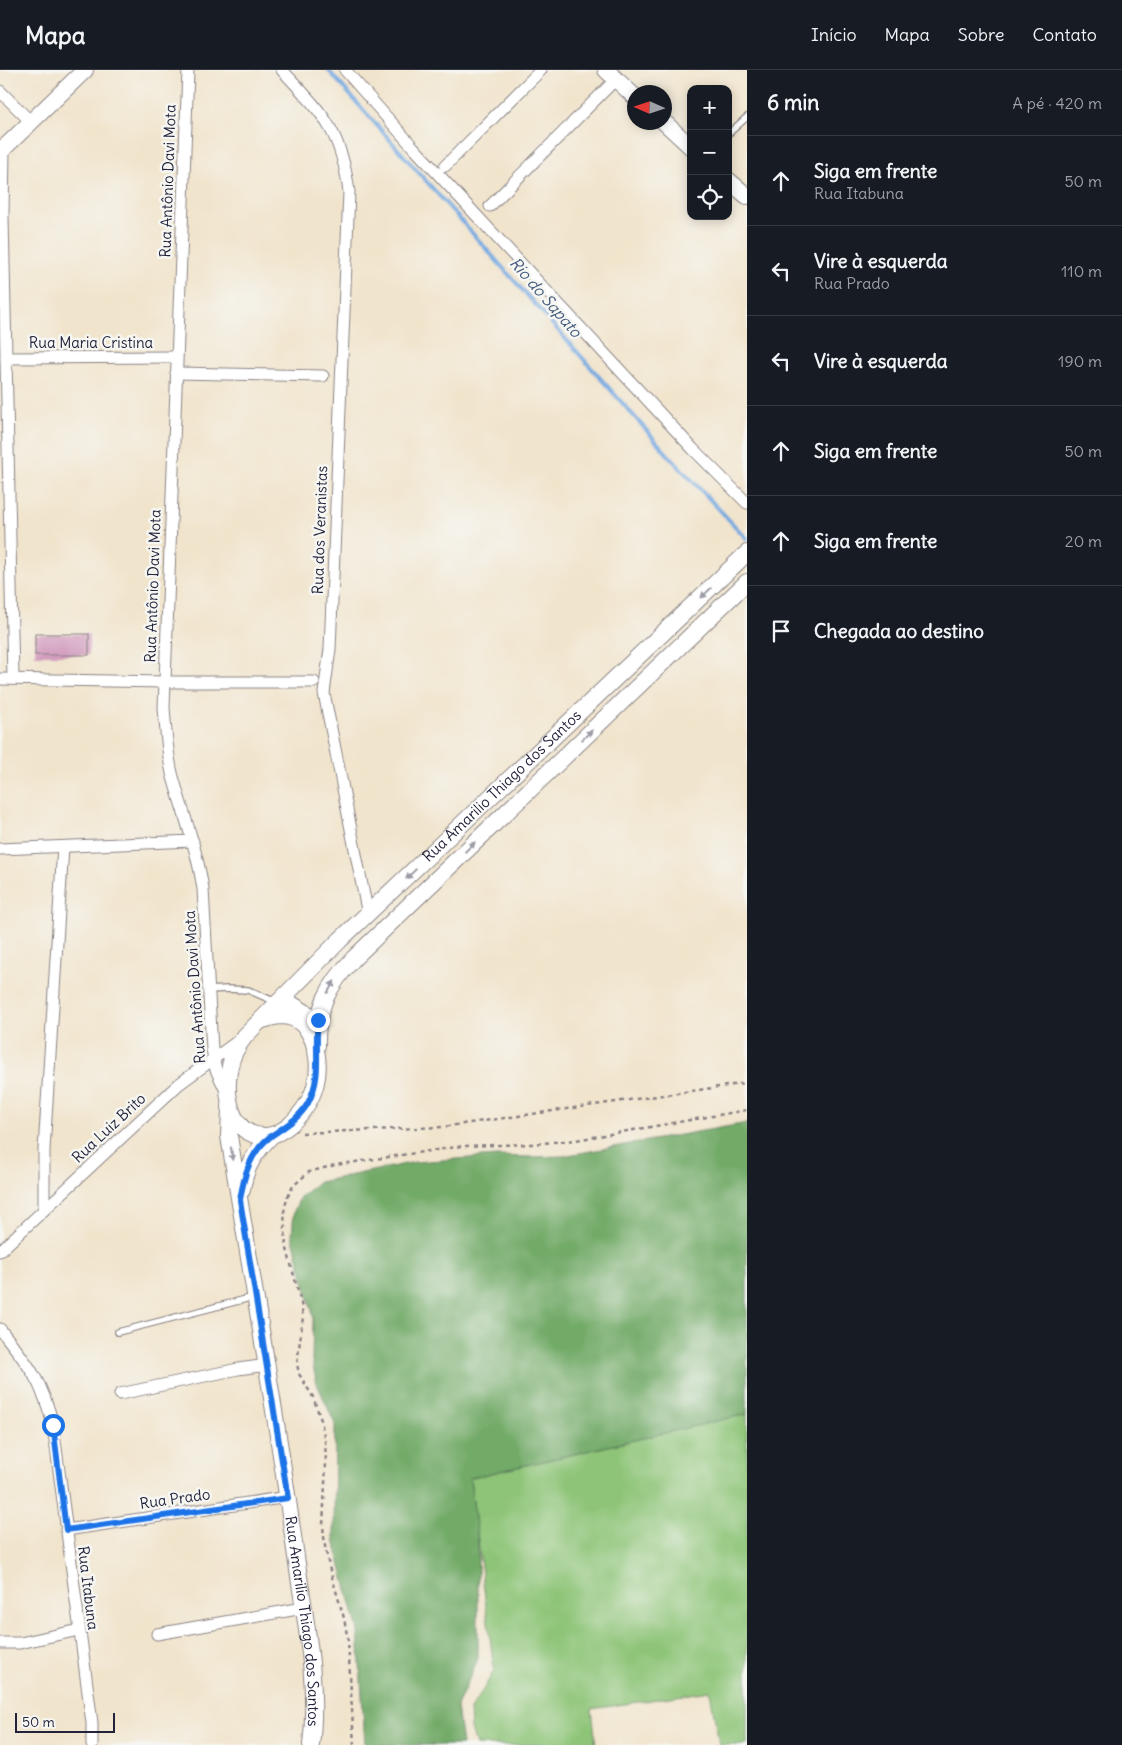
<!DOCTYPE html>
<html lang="pt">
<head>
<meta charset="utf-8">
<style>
  :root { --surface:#171b24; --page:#242831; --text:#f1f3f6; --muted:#9ea1a6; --line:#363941 }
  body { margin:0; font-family:Delius,sans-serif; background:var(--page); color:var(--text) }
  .controls { position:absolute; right:15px; top:15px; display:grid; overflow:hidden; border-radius:10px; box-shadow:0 2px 12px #0003 }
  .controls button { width:45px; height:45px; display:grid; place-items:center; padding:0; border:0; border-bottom:1px solid var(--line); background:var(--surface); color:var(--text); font:25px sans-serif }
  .compass { position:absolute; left:627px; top:15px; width:45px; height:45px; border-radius:50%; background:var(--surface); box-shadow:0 2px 12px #0003; rotate:273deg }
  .scale { position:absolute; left:15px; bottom:12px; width:100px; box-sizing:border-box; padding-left:5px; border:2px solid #22223b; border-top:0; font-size:14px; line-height:18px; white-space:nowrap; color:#22223b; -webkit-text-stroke:4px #f6f6f2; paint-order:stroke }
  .stop { position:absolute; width:15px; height:15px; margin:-11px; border:4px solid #1a73e8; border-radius:50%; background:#fff }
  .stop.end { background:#1a73e8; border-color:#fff; box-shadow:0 1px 5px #0008 }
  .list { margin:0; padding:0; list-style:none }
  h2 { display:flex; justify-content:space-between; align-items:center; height:65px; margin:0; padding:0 20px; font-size:21px }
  h2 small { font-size:16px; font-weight:400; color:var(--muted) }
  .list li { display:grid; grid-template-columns:32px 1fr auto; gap:15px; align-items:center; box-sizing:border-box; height:90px; padding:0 20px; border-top:1px solid var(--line) }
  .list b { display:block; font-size:19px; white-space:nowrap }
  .list p { margin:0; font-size:16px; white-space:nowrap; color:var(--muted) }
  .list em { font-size:16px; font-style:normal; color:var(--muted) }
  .icon { flex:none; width:28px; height:28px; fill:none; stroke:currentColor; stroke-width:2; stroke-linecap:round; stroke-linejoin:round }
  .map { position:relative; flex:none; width:747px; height:1675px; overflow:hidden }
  header { display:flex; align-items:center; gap:30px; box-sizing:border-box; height:70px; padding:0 25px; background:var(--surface); border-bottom:1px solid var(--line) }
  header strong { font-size:24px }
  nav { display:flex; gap:28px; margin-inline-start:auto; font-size:18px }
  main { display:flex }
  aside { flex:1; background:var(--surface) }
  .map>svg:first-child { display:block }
  .green { fill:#8dc477; stroke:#587359 }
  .forest { fill:#72aa68; stroke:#4a6652 }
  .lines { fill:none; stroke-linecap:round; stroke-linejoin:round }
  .stream { stroke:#73a9e1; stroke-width:4 }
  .building { fill:#cc8fb6 }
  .lane-casing { stroke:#8a8384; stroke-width:8 }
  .street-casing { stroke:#8a8384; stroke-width:13 }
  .secondary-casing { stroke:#8a8384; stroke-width:18 }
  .path { stroke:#8a8384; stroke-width:2.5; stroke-dasharray:4 4; stroke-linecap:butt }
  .lane { stroke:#fff; stroke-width:5.5 }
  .street { stroke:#fff; stroke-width:11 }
  .secondary { stroke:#fff; stroke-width:16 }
  .oneway { fill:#9c9ca7 }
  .route { stroke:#1a73e8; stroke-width:6 }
  .labels { text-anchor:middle; stroke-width:5; stroke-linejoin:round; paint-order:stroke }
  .street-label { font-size:15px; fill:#22223b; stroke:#f6f6f2 }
  .water-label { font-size:16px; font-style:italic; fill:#42587d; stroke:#f6f6f2 }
</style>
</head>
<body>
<header>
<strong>Mapa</strong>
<nav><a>Início</a><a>Mapa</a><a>Sobre</a><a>Contato</a></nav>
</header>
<main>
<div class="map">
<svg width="747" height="1675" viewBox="0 0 747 1675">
  <rect width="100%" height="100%" fill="#f6f6f2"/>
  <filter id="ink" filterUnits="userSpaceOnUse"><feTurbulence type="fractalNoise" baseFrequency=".02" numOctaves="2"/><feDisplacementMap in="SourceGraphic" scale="10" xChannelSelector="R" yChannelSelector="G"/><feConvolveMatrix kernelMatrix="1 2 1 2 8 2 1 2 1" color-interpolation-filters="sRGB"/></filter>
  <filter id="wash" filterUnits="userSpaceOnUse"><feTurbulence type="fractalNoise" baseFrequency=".0096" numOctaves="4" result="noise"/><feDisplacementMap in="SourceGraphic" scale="20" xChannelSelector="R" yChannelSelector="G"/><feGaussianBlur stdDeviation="1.12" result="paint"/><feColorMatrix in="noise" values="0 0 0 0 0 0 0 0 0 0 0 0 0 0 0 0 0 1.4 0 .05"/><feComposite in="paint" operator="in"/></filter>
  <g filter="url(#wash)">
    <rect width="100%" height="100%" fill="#f1e4cc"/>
    <!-- green -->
    <polygon class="green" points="747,1344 747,1675 719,1675 710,1621 592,1639 596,1675 476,1675 471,1659 470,1639 485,1617 494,1600 470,1408"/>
    <!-- forest -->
    <polygon class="forest" points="747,1053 747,1344 470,1408 478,1472 478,1589 457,1636 462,1675 365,1675 358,1561 334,1470 335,1354 317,1314 312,1291 313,1245 292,1165 294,1141 300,1127 319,1112 415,1092 497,1086 530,1087 563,1086"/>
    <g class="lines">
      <!-- stream -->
      <polyline class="stream" points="328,0 670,387 747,469"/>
    </g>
    <g id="blocks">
      <!-- building -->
      <rect class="building" x="35" y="564" width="54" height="21"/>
    </g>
  </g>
  <g filter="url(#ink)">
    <use href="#blocks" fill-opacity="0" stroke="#8a8384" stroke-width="1"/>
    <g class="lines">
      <defs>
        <g id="lane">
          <polyline points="728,64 747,47"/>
          <polyline points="208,920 227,919 248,920 276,932"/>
          <polyline points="118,1262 254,1227"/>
        </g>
        <g id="street">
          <path d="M188,0L164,638C166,661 167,685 173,707C184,746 197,779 203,819L212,979L216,1000L227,1023"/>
          <path d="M282,0C323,44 341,60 349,122L330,579L324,623L368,845"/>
          <polyline points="345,0 413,77 693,379 747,433"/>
          <polyline points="0,21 31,52"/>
          <polyline points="4,78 3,147 13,609"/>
          <polyline points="445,96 541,0"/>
          <polyline points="490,136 616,9"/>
          <polyline points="6,288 176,287"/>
          <polyline points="176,303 323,306"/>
          <polyline points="0,609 165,612 314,612"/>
          <polyline points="0,779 193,771"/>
          <polyline points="44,1139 44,1080 63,777"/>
          <polyline points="0,1181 179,1014 238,971"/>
          <path d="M0,1259C28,1294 42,1310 53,1355L92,1653V1675"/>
          <polyline points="120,1324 238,1299 267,1295"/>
          <polyline points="66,1460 288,1427"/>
          <polyline points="157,1564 303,1538"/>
          <polyline points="0,1573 20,1573 79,1560"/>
        </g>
        <g id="secondary">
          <polyline points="606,0 634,26"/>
          <polyline points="664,52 691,77"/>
          <polyline points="0,78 4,78 85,0"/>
          <polyline points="728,110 747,126"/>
          <polyline points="277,933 293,935 318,950"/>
          <path id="s1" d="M260,951C267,949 275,946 282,946C313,947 322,988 316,1012C313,1029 303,1042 291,1054C284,1060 276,1065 267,1066C230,1068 224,1024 230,996C232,985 238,975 245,966L340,870L747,483"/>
          <path d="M317,976C316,937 329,915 354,888L747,512"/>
          <path id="s2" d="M230,1039L229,1066C251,1204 276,1342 295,1480C304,1544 319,1611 311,1675"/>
          <path d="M242,1120C245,1097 255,1082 272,1065"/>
        </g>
      </defs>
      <!-- lane casing -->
      <use href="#lane" class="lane-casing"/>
      <!-- street casing -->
      <use href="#street" class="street-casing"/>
      <!-- secondary casing -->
      <use href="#secondary" class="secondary-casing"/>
      <!-- path -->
      <g class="path">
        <polyline points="302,1063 442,1057 747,1013"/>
        <polyline points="354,1675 348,1571 344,1548 329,1497 325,1476 323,1456 326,1392 325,1371 321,1350 313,1327 299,1304 297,1294 303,1247 301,1233 286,1175 284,1142 287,1128 293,1116 309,1102 335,1095 463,1076 531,1074 576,1070 747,1040"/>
      </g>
      <!-- lane -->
      <use href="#lane" class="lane"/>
      <!-- street -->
      <use href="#street" class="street"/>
      <!-- secondary -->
      <use href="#secondary" class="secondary"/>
    </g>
    <!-- one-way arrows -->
    <defs><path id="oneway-solid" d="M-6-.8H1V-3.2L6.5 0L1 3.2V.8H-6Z" transform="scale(1.25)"/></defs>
    <g class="oneway">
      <use href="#oneway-solid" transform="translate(706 523) rotate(136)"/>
      <use href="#oneway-solid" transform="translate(587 665) rotate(-44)"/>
      <use href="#oneway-solid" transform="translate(470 777) rotate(-44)"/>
      <use href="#oneway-solid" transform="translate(411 804) rotate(136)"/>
      <use href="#oneway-solid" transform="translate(331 917) rotate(-59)"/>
      <use href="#oneway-solid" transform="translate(232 1084) rotate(81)"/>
    </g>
  </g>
  <g class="lines" filter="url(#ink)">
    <!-- route -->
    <path class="route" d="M53,1355L66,1460L288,1428L240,1130C244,1105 250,1082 271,1066C285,1056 299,1049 308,1033C323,1005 314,980 318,950"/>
  </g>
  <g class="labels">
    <!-- street labels -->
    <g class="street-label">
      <text transform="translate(168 111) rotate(-88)" y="5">Rua Antônio Davi Mota</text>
      <text x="91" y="278">Rua Maria Cristina</text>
      <text transform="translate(320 460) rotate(-88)" y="5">Rua dos Veranistas</text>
      <text transform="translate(153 516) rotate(-88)" y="5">Rua Antônio Davi Mota</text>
      <text dy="5" stroke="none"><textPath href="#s1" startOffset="668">Rua Amarilio Thiago dos Santos</textPath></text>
      <text transform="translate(195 917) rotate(-94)" y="5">Rua Antônio Davi Mota</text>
      <text transform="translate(109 1058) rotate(-43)" y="5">Rua Luiz Brito</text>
      <text transform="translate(175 1429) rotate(-8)" y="5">Rua Prado</text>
      <text transform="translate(88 1518) rotate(83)" y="5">Rua Itabuna</text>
      <text dy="5" stroke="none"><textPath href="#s2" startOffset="518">Rua Amarilio Thiago dos Santos</textPath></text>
    </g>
    <!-- water labels -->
    <g class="water-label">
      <text transform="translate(546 227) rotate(49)" y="6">Rio do Sapato</text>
    </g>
  </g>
</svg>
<div class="controls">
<button>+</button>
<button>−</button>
<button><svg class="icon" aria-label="locate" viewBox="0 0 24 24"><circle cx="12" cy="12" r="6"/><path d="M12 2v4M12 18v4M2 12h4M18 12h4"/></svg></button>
</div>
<svg class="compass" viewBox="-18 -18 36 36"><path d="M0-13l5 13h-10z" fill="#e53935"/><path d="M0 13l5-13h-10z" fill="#9ea1a6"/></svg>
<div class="scale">50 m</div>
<div class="stop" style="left:53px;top:1355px"></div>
<div class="stop end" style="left:318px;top:950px"></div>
</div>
<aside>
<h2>6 min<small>A pé · 420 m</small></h2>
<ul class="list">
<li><svg class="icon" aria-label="ahead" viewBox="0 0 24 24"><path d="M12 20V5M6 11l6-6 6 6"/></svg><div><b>Siga em frente</b><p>Rua Itabuna</p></div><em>50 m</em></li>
<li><svg class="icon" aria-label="left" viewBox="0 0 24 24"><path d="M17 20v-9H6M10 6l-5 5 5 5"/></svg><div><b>Vire à esquerda</b><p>Rua Prado</p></div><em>110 m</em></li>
<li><svg class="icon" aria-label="left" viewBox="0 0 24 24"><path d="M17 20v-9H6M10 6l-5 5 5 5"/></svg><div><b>Vire à esquerda</b></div><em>190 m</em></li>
<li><svg class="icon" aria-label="ahead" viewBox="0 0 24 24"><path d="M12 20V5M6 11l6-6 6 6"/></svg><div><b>Siga em frente</b></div><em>50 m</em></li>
<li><svg class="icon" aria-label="ahead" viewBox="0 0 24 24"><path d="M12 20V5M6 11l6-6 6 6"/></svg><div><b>Siga em frente</b></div><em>20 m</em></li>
<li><svg class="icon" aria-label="arrive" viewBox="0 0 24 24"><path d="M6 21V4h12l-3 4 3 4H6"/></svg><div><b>Chegada ao destino</b></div></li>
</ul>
</aside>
</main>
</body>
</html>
